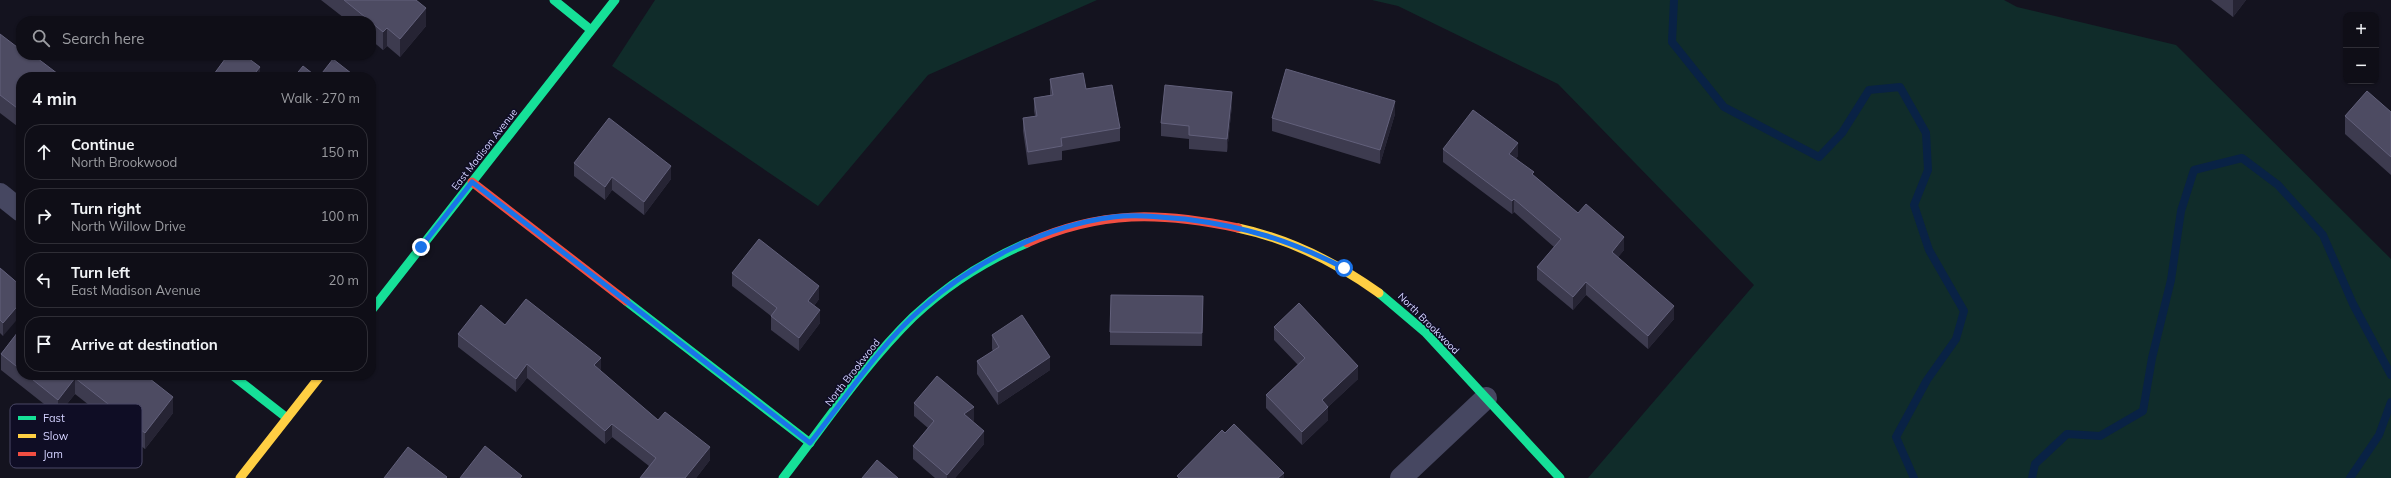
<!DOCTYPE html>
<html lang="en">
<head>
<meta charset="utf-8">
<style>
  :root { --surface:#0f0e17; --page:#1d1c24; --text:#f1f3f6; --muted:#9b9ca1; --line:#2f2e36 }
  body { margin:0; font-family:Mulish,sans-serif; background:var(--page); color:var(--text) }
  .controls { position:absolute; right:12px; top:12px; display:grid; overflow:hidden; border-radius:8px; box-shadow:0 1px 3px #0004 }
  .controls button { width:36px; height:36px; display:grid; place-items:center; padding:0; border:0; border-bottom:1px solid var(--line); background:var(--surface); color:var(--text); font:20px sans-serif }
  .stop { position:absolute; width:12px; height:12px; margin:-9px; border:3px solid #1a73e8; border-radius:50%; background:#fff }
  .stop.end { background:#1a73e8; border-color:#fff; box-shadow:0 1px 4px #0008 }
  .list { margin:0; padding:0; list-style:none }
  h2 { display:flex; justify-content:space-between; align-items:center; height:52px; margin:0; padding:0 16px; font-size:17px }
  h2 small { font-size:13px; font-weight:400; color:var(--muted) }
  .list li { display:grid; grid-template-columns:26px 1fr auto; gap:12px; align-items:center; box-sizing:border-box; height:56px; margin:0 8px 8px; padding:0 8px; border:1px solid var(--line); border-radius:16px }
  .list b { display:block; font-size:15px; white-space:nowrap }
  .list p { margin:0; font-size:13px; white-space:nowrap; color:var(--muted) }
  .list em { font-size:13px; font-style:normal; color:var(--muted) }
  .icon { flex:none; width:22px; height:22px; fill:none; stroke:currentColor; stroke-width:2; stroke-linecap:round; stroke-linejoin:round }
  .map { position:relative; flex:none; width:2391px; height:478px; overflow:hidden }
  .search { position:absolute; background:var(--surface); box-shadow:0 1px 3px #0004; left:16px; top:16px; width:360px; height:44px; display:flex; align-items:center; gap:10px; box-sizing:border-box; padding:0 14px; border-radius:16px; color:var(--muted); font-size:15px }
  .panel { position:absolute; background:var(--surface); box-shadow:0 1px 3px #0004; left:16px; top:72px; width:360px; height:308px; border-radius:16px }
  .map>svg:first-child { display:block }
  .green { fill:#102c2a }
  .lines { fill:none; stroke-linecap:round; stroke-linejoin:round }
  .stream { stroke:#092245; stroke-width:8 }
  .street { stroke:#464761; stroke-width:22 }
  .fast { stroke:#16e098; stroke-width:9 }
  .slow { stroke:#ffcf43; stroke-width:9 }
  .jam { stroke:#f24e42; stroke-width:9 }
  .wall { fill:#3d3b4f }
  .shaded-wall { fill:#262434 }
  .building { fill:#4d4b62; stroke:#62607b }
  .route { stroke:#1a73e8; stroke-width:5 }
  .labels { text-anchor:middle; stroke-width:3; stroke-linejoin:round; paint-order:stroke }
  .street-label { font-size:10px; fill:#d3d1ff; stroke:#0f0d25 }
  .key { fill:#0f0d25; stroke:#4a4866; stroke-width:1 }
  .key-label { font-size:11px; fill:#d3d1ff }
</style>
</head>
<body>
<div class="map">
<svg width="2391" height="478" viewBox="0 0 2391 478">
  <rect width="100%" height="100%" fill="#14131f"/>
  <!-- green -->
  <g class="green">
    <polygon points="655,0 1097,0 928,75 818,206 612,66"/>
    <polygon points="1372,0 2004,0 2017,7 2176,45 2391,259 2391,478 1588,478 1754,285 1558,84 1398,6"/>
  </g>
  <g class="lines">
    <!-- stream -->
    <g class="stream">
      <polyline points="1674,0 1672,42 1724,107 1819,157 1842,133 1869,90 1900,87 1926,133 1928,170 1914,205 1929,250 1964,311 1956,339 1927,380 1896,437 1914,478"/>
      <polyline points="2032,478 2035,464 2067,434 2100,436 2143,411 2152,358 2171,280 2181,211 2194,170 2242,158 2278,185 2323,235 2353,304 2391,375"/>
      <polyline points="2350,478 2379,435 2391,402"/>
    </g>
    <!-- street -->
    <g class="street">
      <polyline points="0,194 21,211"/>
      <polyline points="1401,478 1486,398"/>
    </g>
    <!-- fast -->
    <g class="fast">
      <polyline points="554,0 591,30"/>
      <polyline points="1379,293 1425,332 1560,478"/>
      <polyline points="626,301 810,443"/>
      <polyline points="371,311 615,0"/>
      <polyline points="232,375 287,418"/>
      <path d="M783,478C825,424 864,365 913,317C946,286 985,261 1027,243"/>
    </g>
    <!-- slow -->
    <g class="slow">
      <path d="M1238,228C1290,239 1337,263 1379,293"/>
      <polyline points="240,478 321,375"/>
    </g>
    <!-- jam -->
    <g class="jam">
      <polyline points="472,182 626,301"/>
      <path d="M1027,243C1101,210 1161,212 1238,228"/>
    </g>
  </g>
  <!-- wall -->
  <g class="wall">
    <polygon points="321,0 416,0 426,26 400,57 387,46 383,50 371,40 371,21 348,21"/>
    <polygon points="2211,0 2246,0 2233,17"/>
    <polygon points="0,34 21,55 21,129 0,113"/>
    <polygon points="214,74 260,77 214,77"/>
    <polygon points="1050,79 1086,89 1120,128 1120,141 1062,151 1062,160 1028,165 1023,131 1023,118 1035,116 1034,111 1034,98 1050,95"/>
    <polygon points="1232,105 1227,152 1189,149 1189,139 1161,136 1161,123"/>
    <polygon points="2391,112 2391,175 2345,134 2345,116"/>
    <polygon points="1395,114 1380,164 1272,131 1272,118"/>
    <polygon points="1443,149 1518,156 1516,158 1534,176 1578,213 1624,250 1618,257 1674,319 1648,349 1586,295 1573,310 1537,280 1537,267 1554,247 1514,212 1512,214 1443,162"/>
    <polygon points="574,163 671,179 644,215 612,190 605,200 574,176"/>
    <polygon points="0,268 21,286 3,336 0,333"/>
    <polygon points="732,273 819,299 814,306 820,323 799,351 771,330 771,316 732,286"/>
    <polygon points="1203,296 1202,346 1110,345 1110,332"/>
    <polygon points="505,325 600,371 658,420 710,460 696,478 640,478 649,466 612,437 605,444 527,378 516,392 458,347 458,334"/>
    <polygon points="1274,327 1358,379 1328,407 1328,420 1302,445 1266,408 1266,395 1298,365 1274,340"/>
    <polygon points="21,328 21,375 145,375 173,413 145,449 75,394 58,415 1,370 1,354"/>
    <polygon points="992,335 1050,370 998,405 977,374 977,361 993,351 992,349"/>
    <polygon points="914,403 974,420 973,421 984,444 955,478 935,478 913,459 913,446 928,428 914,416"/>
  </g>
  <!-- shaded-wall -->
  <g class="shaded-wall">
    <polygon points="2233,0 2246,0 2233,17"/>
    <polygon points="426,8 426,26 400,57 400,39"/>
    <polygon points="387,28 387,46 383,50 383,32"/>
    <polygon points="260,67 260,77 252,77"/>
    <polygon points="1232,92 1232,105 1227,152 1227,139"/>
    <polygon points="1395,101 1395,114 1380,164 1380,150"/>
    <polygon points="1518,143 1518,156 1509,167 1509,154"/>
    <polygon points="671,166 671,179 644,215 644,202"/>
    <polygon points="612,177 612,190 605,200 605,187"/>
    <polygon points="1514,199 1514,212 1512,214 1512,201"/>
    <polygon points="1624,237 1624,250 1612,265 1612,252"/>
    <polygon points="1586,282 1586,295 1573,310 1573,297"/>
    <polygon points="819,286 819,299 808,314 808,301"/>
    <polygon points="21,302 21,315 3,336 3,323"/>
    <polygon points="1674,306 1674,319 1648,349 1648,336"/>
    <polygon points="820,310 820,323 799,351 799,338"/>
    <polygon points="1050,357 1050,370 998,405 998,392"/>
    <polygon points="601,358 601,371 594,365"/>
    <polygon points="527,364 527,378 516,392 516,379"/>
    <polygon points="1358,366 1358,379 1328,407 1328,420 1302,445 1302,432 1322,400"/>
    <polygon points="75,378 75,394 58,415 58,400"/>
    <polygon points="173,397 173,413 145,449 145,433"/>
    <polygon points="974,407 974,420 964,427 964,414"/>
    <polygon points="612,424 612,437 605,444 605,431"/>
    <polygon points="984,431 984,444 955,478 947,478 947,475"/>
    <polygon points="710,447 710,460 696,478 685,478"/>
    <polygon points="1284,473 1284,478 1278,478"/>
  </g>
  <!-- building -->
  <g class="building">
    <polygon points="344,0 416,0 426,8 400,39 387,28 383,32 371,22 371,21 370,21"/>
    <polygon points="0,34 21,50 21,55 27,55 29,56 30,55 33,55 62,77 21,77 21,111 0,95"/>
    <polygon points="228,55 244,55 260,67 252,77 218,77 214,74"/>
    <polygon points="333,59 356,77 319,77"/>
    <polygon points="303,66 317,77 294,77"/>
    <polygon points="1286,69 1395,101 1380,150 1272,118"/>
    <polygon points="1083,73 1086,89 1112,85 1120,128 1061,138 1062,146 1028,152 1023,118 1037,116 1034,98 1053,95 1050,79"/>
    <polygon points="1165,85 1232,92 1227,139 1189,135 1189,126 1161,123"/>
    <polygon points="2367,91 2391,112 2391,157 2345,116"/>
    <polygon points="1473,110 1518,143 1509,154 1534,172 1532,174 1578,213 1586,204 1624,237 1612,252 1674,306 1648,336 1586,282 1573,297 1537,267 1561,239 1514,199 1512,201 1443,149"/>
    <polygon points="609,118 671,166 644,202 612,177 605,187 574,163"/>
    <polygon points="759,239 819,286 808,301 820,310 799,338 771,316 777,308 732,273"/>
    <polygon points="0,268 21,286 21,302 3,323 0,320"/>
    <polygon points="1111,295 1203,296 1202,333 1110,332"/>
    <polygon points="526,299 601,358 594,365 658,420 665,412 710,447 685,478 640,478 656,458 612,424 605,431 527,364 516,379 458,334 481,305 505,325"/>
    <polygon points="1299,303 1358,366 1322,400 1328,407 1302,432 1266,395 1305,358 1274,327"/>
    <polygon points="1022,315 1050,357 998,392 977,361 999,347 992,335"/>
    <polygon points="21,328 21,370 1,354"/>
    <polygon points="27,375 145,375 173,397 145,433 75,378 58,400"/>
    <polygon points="937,376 974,407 964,414 984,431 947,475 913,446 934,421 914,403"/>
    <polygon points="1234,424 1284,473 1278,478 1179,478 1177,476 1222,430 1225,433"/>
    <polygon points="485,446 522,476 520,478 460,478"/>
    <polygon points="408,447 447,477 446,478 384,478"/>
    <polygon points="877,460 898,478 862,478"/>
  </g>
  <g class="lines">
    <!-- route -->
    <path class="route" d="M421,247L472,182L810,443C846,398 878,347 921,309C972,263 1044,226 1113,217C1136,214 1161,217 1185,219C1247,227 1289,240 1344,268"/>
  </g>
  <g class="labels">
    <!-- street labels -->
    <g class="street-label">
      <text transform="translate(484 149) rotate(-52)" y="4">East Madison Avenue</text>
      <text transform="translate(1429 323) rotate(45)" y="4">North Brookwood</text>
      <text transform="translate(852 372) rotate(-52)" y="4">North Brookwood</text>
    </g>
  </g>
  <!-- legend -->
  <rect x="10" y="404" width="132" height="64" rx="6" class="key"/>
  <rect x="18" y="416" width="18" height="4" fill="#16e098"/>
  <rect x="18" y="434" width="18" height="4" fill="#ffcf43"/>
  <rect x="18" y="452" width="18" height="4" fill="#f24e42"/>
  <g class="key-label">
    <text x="43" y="422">Fast</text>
    <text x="43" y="440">Slow</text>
    <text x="43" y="458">Jam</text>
  </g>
</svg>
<div class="controls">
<button>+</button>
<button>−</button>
</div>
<div class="stop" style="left:1344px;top:268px"></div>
<div class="stop end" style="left:421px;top:247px"></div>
<div class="search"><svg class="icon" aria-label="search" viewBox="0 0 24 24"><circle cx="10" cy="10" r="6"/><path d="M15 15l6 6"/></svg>Search here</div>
<section class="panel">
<h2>4 min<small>Walk · 270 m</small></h2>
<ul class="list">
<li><svg class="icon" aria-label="ahead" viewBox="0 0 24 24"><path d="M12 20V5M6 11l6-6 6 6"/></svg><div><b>Continue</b><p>North Brookwood</p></div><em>150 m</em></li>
<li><svg class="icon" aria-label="right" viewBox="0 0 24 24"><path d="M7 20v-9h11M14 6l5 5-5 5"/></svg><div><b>Turn right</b><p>North Willow Drive</p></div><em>100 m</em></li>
<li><svg class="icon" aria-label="left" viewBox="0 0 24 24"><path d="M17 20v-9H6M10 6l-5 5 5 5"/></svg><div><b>Turn left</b><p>East Madison Avenue</p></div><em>20 m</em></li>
<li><svg class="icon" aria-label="arrive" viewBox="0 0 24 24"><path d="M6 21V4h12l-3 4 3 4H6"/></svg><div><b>Arrive at destination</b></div></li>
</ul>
</section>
</div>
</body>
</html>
